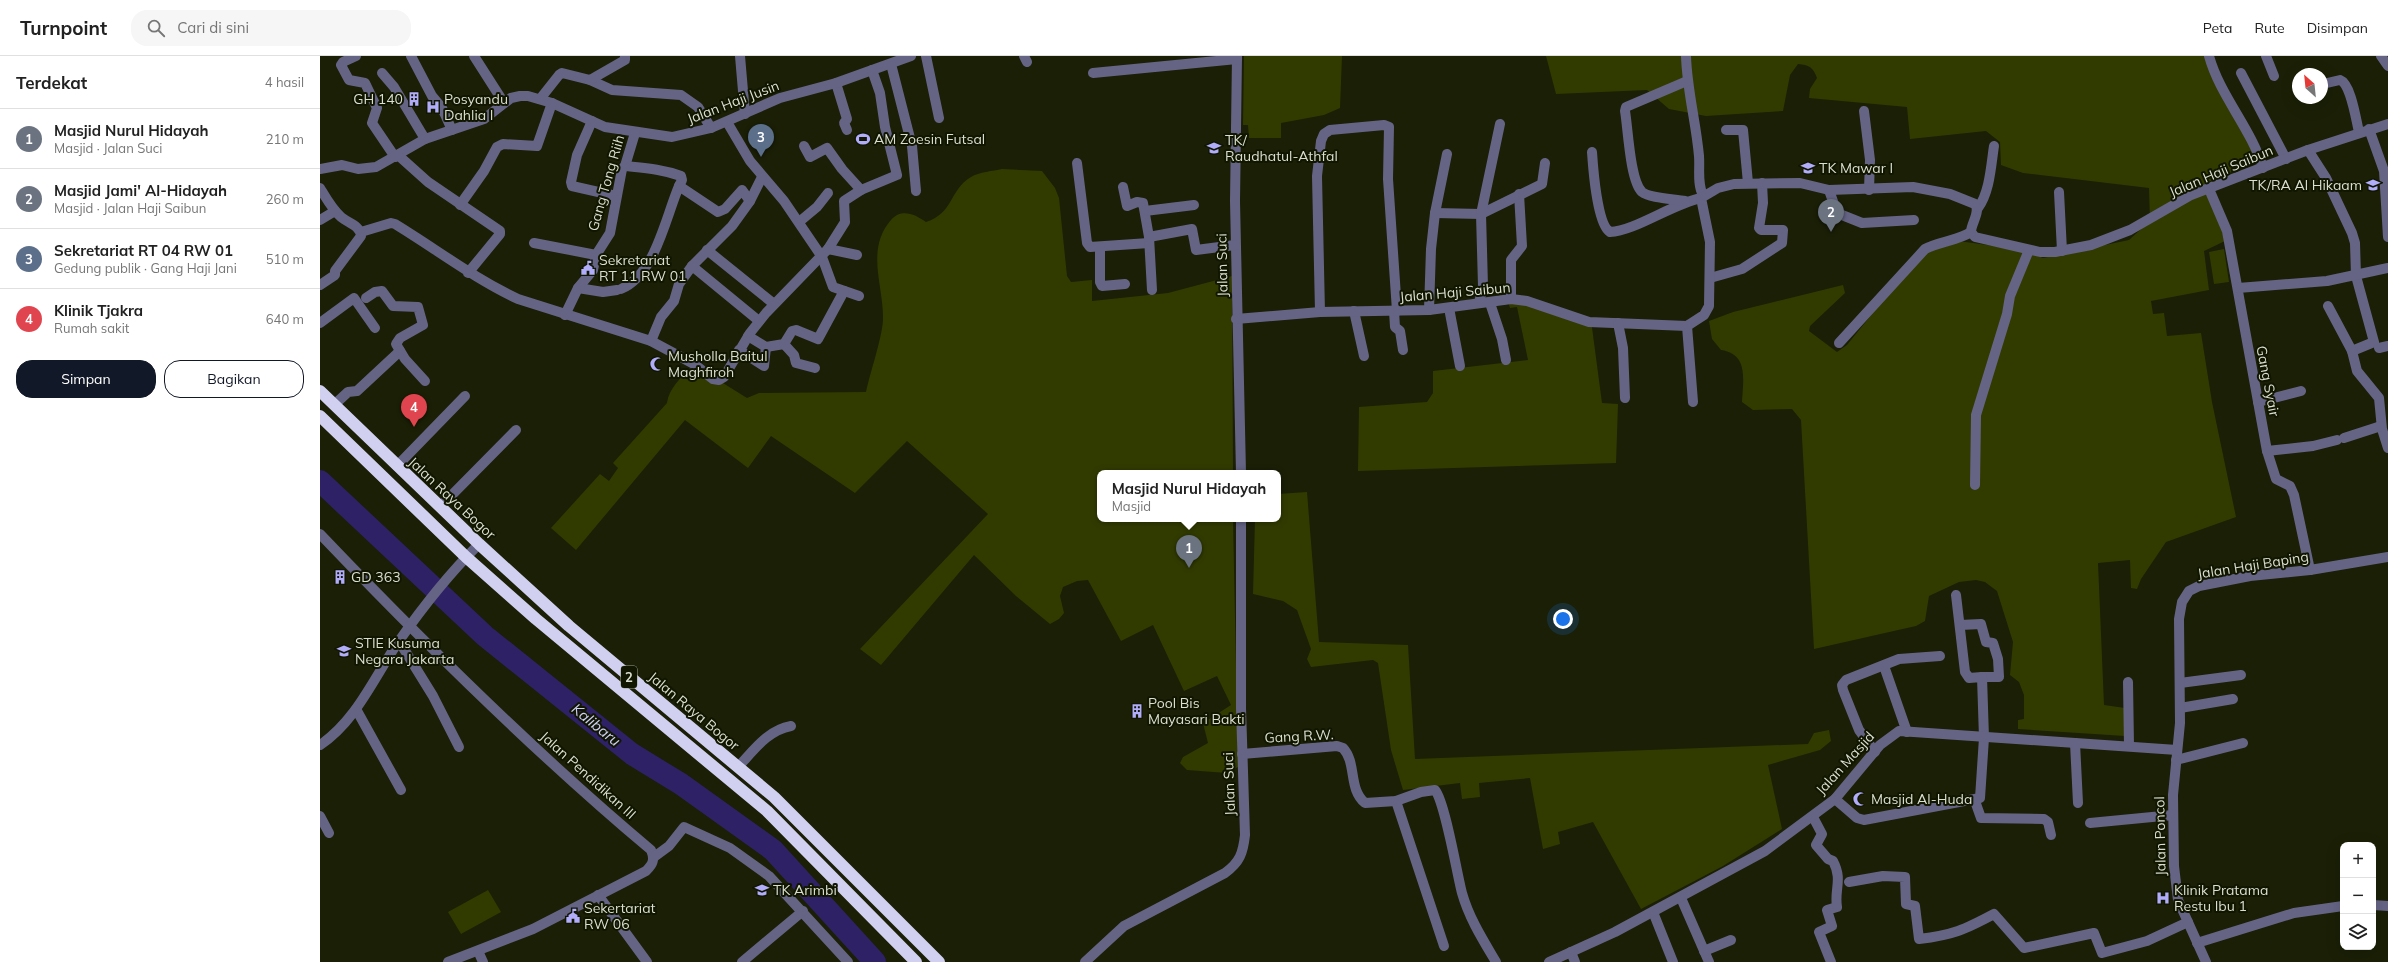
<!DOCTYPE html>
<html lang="id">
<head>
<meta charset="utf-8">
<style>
  :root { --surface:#fff; --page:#f6f6f6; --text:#222; --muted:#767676; --line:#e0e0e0; --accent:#111827 }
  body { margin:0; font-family:Mulish,sans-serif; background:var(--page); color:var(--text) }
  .controls { position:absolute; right:12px; bottom:12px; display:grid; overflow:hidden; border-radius:8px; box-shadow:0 4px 16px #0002 }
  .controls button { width:36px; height:36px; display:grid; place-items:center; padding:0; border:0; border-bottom:1px solid var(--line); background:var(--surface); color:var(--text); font:20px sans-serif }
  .compass { position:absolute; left:1972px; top:12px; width:36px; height:36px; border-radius:50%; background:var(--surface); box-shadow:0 4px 16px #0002; rotate:333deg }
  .you { position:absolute; left:1243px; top:563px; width:14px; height:14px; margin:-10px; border:3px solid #fff; border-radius:50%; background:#1a73e8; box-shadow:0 0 0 6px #1a73e833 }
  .badge { display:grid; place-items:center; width:26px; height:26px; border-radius:50%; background:var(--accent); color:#fff; font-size:13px; font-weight:700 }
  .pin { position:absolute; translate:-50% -33px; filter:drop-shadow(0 1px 2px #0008) }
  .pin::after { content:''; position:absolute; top:21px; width:14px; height:12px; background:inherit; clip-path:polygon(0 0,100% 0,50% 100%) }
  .popup { position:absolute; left:777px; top:414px; width:184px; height:52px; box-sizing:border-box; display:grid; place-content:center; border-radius:8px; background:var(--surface); filter:drop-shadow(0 1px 3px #0005); font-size:13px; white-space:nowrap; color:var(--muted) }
  .popup b { font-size:15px; color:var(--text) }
  .popup::after { content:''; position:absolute; left:50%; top:100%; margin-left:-8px; border:8px solid transparent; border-top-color:var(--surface) }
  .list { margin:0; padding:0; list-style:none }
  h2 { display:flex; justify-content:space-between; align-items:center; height:52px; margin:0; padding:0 16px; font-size:17px }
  h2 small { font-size:13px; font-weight:400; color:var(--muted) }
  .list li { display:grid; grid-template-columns:26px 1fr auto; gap:12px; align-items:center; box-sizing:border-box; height:60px; padding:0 16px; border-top:1px solid var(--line) }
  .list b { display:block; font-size:15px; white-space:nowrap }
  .list p { margin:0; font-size:13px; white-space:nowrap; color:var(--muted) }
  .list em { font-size:13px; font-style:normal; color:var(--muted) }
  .actions { display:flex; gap:8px; padding:12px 16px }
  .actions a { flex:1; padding:9px 0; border:1px solid var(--accent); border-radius:16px; text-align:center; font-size:14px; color:var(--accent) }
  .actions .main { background:var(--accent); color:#fff }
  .icon { flex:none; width:22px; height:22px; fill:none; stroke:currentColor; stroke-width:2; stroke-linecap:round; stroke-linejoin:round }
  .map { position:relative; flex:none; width:2068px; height:906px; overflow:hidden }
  header { display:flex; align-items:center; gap:24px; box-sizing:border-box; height:56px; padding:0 20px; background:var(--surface); border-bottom:1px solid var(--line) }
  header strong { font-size:19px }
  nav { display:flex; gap:22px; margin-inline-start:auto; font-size:14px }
  .search { width:280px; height:36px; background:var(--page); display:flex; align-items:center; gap:10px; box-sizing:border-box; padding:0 14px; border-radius:16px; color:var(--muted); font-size:15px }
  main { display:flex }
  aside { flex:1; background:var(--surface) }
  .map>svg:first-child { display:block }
  .green { fill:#313b00 }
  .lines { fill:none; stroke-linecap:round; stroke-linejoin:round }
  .river { stroke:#2e2165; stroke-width:22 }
  .minor { stroke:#656485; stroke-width:10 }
  .highway { stroke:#d1d0f1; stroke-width:12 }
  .labels { text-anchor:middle; stroke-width:4; stroke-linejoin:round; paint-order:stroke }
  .shield { fill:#111600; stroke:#9ea391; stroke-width:1 }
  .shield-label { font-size:13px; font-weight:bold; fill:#dadfcf }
  .poi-label { font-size:14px; fill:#dadfcf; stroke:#111600; text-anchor:start }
  .street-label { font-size:14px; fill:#dadfcf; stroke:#111600 }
  .water-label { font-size:15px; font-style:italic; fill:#cdcdf6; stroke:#111600 }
</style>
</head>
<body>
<header>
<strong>Turnpoint</strong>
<div class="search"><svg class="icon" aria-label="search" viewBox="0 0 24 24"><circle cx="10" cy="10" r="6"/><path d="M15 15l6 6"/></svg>Cari di sini</div>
<nav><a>Peta</a><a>Rute</a><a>Disimpan</a></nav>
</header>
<main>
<aside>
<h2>Terdekat<small>4 hasil</small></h2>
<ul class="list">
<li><span class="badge" style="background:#6b7280">1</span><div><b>Masjid Nurul Hidayah</b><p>Masjid · Jalan Suci</p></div><em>210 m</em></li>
<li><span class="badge" style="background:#6b7280">2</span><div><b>Masjid Jami' Al-Hidayah</b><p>Masjid · Jalan Haji Saibun</p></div><em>260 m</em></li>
<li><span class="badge" style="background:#5c6f8a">3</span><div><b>Sekretariat RT 04 RW 01</b><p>Gedung publik · Gang Haji Jani</p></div><em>510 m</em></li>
<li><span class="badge" style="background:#e0444e">4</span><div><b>Klinik Tjakra</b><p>Rumah sakit</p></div><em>640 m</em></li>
</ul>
<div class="actions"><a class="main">Simpan</a><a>Bagikan</a></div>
</aside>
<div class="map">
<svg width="2068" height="906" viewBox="0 0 2068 906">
  <rect width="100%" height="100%" fill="#1a1f06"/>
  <!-- green -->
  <g class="green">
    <polygon points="924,0 1022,0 1020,52 1004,59 961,67 961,82 929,82 928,69 923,69"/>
    <path d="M1226,0H1887L1940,104L1888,126L1905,185L1884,195L1889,234L1831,245L1833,258L1844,257L1847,280L1881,277L1892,346L1916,461L1846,486L1821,523L1817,533L1811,532L1810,504L1778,507L1784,649L1805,652V680L1698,673V664L1704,663V639L1699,626L1690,619L1693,586L1677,535L1665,526L1656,524L1639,526L1609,540L1605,565L1596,570L1494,593L1481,364L1472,353L1433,354L1422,346C1423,324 1429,298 1401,294L1392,283L1389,265L1413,256L1523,229L1525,237L1490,270L1489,275L1517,296L1527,289L1604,194L1631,184L1704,194L1723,202L1809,184L1830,165L1829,132L1703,117L1681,109L1680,86L1666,75L1590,83L1587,51L1489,42L1490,33L1497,22C1493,11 1489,9 1478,8L1470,19L1463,55L1386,60L1349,53L1327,34L1236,38Z"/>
    <path d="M682,113L722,115L735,132L739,142L747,220L751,226L772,224V245L848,237L912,220L913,417H780V463H913L918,711L907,717L867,714L860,707L863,701L888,687L883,667L911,649L897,620L864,635L833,569L801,585L768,524L757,525L743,531L740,540L744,557L739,563L730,568L696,540L654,499L561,609L540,593L668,458L587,385L535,437L451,380L428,412L365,364L256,494L231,472L280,418L289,425L298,412L293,407L347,347C349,332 361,322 371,311L382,314L427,342L439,337L546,336C550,317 562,282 563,264C564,230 545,194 571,164C581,152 595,158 606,166C634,157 629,134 651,121C659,116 673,115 682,113Z"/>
    <polygon points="1904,193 1909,226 1894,228 1889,196"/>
    <polygon points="1187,242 1271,264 1282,347 1298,348 1296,407 1038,415 1039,351 1107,346 1113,337 1113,315 1208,304 1197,251 1190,252"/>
    <polygon points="987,436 999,586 1088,589 1095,703 1488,688 1494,677 1509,674 1511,685 1500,694 1448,709 1462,773 1403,810 1321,853 1273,766 1238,776 1240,788 1223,793 1210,722 1159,727 1160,741 1142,743 1140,727 1083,734 1071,694 1058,607 1053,604 991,611 987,603 991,593 977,554 963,545 933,538 935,463 958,463 958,438"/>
    <polygon points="168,834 181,856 141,878 128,856"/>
  </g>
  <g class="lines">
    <!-- river -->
    <polyline class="river" points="0,425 165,580 312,698 361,728 453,794 555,906"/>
    <!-- minor -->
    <g class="minor">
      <polyline points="36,0 23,6 21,9 29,24 45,27 57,52 52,67 75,101"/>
      <polyline points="91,0 112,40 122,52 132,74"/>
      <polyline points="154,0 184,47"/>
      <polyline points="420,0 425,58"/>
      <polyline points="606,0 619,62"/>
      <polyline points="704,0 707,6"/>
      <polyline points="917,0 915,145 921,417"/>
      <path d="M1366,0C1367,34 1376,66 1379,100C1380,113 1377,128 1383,139"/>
      <path d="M1889,0C1900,40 1931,72 1943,112"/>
      <polyline points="1946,0 1954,20"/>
      <polyline points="2061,0 2068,10"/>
      <polyline points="571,8 592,90 596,135"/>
      <polyline points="62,17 74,31 105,83"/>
      <polyline points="773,17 917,3"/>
      <polyline points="1921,17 1966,103"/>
      <polyline points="270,24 292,34 361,39 378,51 391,72"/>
      <polyline points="516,27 527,63 524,67 527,74"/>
      <path d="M2007,27L2020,24C2031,28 2036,64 2039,76"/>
      <polyline points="220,43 239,19 242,17 270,24 305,4 305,0"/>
      <polyline points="1544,55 1550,104 1549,134"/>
      <polyline points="272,65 257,99 251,126 252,130 296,140"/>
      <polyline points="407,66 430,105 464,145 502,201 513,231 539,240"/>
      <polyline points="2049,73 2064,115 2068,181"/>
      <polyline points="1406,74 1423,74 1428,127"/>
      <polyline points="484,90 490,101 507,92 522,113 541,134"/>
      <polyline points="1988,94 2006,122 2032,177 2035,187 2036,220 2054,286 2032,295"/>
      <path d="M1272,96C1273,111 1277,169 1290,176C1315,175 1352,148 1381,142"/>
      <polyline points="79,100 108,126 180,175 180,178 148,217"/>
      <polyline points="757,107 767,187 770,191 829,187"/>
      <path d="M305,110C324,112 342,113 361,120L362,124L359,130"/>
      <polyline points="0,113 22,109 38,113 56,111 105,83 164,63 191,42 200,40 208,40 232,47 285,71 352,81 391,72 460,42 516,27 591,0"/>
      <polyline points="803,131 807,150 817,146 823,147 829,181 832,234"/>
      <path d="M0,132C6,142 12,153 21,161C28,167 40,169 41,180L15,215V219L0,229"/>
      <polyline points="1889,133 1907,175 1947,395 1956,423 1970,430 1974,439 1990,514"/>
      <polyline points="1509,134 1517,157 1542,167 1594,164"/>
      <polyline points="1739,136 1742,195"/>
      <path d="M1365,145C1355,143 1329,142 1322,136C1310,125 1308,72 1305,55L1306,51L1367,25"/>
      <polyline points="140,149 164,115 177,91 183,88 217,90 232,47"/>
      <path d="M1658,152C1670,136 1671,109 1674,90"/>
      <polyline points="825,155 874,149"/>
      <polyline points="1115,157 1161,158 1222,128 1225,107"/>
      <polyline points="0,164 15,155"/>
      <polyline points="479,166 497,151 508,137"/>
      <path d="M41,176L71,167L75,168C116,193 155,223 198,243L331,285L374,308L393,323L399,324L404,321L430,277L446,257L508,193L525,166L524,145L541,134L577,119L565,71L560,37L552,14"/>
      <polyline points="829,181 872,173 876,194 915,189"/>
      <polyline points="214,187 276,199"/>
      <polyline points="780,192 780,226 782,230 805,228"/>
      <polyline points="508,193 537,199"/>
      <polyline points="387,194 454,248"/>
      <polyline points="372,210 439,265"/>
      <polyline points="1390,222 1422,213 1462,187 1463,174 1441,174 1439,172 1443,147 1442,127"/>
      <polyline points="258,232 283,236 297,234"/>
      <polyline points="1918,232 2007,225 2068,212"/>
      <path d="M301,233C335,219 345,163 359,130L398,156L405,153L422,134L430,145"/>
      <polyline points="46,242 55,236 62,235 73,250 98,251 103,269 80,282 76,288 85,303 105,325"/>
      <polyline points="1191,243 1191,204 1202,190 1199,138"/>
      <polyline points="1159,247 1163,230 1161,158 1180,68"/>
      <polyline points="1170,247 1182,283 1186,304"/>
      <polyline points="2008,250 2032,295 2037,315 2059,342 2062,373 2068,392"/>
      <polyline points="1129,252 1140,310"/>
      <polyline points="1109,254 1111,193 1115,157 1127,98"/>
      <polyline points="1034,255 1044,300"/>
      <polyline points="1074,255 1075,271 1080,275 1083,294"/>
      <polyline points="1000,256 997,120 1001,85 1004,78 1010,74 1064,69 1069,71 1068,123 1077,255"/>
      <polyline points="245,259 258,232 273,214 276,199 290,177 302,113 305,110 315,77"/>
      <path d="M916,263L1000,256L1109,254L1191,243L1207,245L1269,266L1367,270L1384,259L1389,250L1390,186L1381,142L1398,132L1414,128L1480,127L1509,134L1593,131L1630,138L1655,148C1661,156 1651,167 1651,176L1655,181L1720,196H1735L1771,189L1810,174L1871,139L1988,94L2068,68"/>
      <polyline points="0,267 34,242 55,272"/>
      <polyline points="1298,267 1303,292 1305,342"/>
      <polyline points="1367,270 1373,346"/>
      <polyline points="428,280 446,291 464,288 472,275 476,274 498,283 524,235"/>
      <polyline points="331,285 341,261 354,245 359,228 372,210 412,170 430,145 442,121"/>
      <path d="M1519,287L1605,193C1620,185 1637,185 1651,176"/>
      <polyline points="464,288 474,299 476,307 495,312"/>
      <polyline points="2059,292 2068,290"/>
      <polyline points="419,294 444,310 446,291"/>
      <polyline points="1938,346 1981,335"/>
      <polyline points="14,349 28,336 37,335 80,295"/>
      <polyline points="2024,382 2061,370"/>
      <polyline points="1947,395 1993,390 2017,384"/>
      <polyline points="77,410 145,340"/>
      <polyline points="1655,429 1656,359 1687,258 1690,240 1709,194"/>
      <polyline points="120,451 196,374"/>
      <path d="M0,478C105,588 214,696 331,794C335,804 333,808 326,815L213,873L128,906"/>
      <polyline points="1640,569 1661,568 1666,586 1673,587 1678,603 1679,621 1662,621"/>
      <polyline points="79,585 113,640 139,691"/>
      <polyline points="1564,610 1587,676"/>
      <polyline points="1808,626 1809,690"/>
      <polyline points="1860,627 1921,619"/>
      <polyline points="1860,652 1913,643"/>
      <polyline points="36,653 81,734"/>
      <polyline points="1755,687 1758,747"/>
      <path d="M0,689C37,664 54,621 79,585C102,552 130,517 159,488"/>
      <polyline points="1555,696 1539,674 1523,634 1522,629 1526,624 1579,603 1620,600"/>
      <path d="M922,698L1017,690L1023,692C1037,707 1028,733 1045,747L1076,745L1101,736L1115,734C1125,746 1137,818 1142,837C1149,862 1163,884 1176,906"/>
      <polyline points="1856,704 1923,687"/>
      <path d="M418,711C434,694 448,674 471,670"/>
      <polyline points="1515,743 1537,762 1544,764 1660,742 1664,682 1662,621 1649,622 1645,616 1636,539"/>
      <polyline points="1076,745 1124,890"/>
      <polyline points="1655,745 1661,762 1724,763 1728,766 1731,779"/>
      <polyline points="0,760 9,777"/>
      <path d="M1493,761L1502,778L1496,789L1508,803L1513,805C1523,824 1514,833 1517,851L1507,854L1512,870L1499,876L1511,906"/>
      <polyline points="1770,767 1853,759"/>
      <polyline points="334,801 349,790 364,771 410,792 449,820 528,906"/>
      <path d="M1529,826L1563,820L1585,821L1586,848L1595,850L1599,883C1633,879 1644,874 1674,858L1704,892L1774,877L1782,897L1827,885L1868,866"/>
      <polyline points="278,839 327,906"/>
      <polyline points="1361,842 1389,906"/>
      <polyline points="2053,849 2068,850"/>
      <polyline points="1333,856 1353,906"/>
      <polyline points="1877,887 1974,857 2023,850"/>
      <polyline points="158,895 163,906"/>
      <polyline points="1384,895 1411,884"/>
      <polyline points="1251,896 1255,906"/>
      <polyline points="422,906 483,855"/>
      <path d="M765,906L804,870L905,817C920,806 923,797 925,779L921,652V463"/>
      <polyline points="1229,906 1295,876 1445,795 1515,743 1560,689 1579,675 1857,694"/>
      <polyline points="1886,906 1858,844 1854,810 1853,739 1860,667 1859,563 1862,546 1869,535 1879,530 1930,520 1990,514 2068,501"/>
    </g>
    <!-- highway -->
    <g class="highway">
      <polyline points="0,335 159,488 249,570 454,741 619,906"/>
      <polyline points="0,360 146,501 216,563 447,755 596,906"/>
    </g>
  </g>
  <!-- icons -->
  <defs>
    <symbol id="building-bare" viewBox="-9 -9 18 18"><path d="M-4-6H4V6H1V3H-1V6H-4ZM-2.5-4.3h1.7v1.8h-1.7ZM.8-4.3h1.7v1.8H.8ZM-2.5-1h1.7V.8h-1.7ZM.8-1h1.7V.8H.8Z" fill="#b1adfa" stroke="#111600" stroke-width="2.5" paint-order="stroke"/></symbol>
    <symbol id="hospital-bare" viewBox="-9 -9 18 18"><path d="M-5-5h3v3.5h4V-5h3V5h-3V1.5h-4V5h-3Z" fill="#b1adfa" stroke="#111600" stroke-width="2.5" paint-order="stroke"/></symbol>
    <symbol id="stadium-bare" viewBox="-9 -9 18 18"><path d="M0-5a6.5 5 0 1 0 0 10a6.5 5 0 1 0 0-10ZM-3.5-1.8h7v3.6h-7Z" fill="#b1adfa" stroke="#111600" stroke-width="2.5" paint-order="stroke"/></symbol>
    <symbol id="school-bare" viewBox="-9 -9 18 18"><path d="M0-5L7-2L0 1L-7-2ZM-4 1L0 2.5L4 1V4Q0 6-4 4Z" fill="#b1adfa" stroke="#111600" stroke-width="2.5" paint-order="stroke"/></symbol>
    <symbol id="civic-bare" viewBox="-9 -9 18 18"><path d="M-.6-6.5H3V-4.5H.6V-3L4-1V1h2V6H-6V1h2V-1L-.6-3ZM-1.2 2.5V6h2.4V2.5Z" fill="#b1adfa" stroke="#111600" stroke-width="2.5" paint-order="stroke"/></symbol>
    <symbol id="mosque-bare" viewBox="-9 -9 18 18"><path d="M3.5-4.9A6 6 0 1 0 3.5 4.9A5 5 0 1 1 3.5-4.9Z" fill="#b1adfa" stroke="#111600" stroke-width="2.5" paint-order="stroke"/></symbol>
    <symbol id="university-bare" viewBox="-9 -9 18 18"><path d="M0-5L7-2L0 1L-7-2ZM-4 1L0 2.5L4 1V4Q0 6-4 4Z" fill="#b1adfa" stroke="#111600" stroke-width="2.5" paint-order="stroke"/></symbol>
  </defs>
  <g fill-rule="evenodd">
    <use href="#building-bare" x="84" y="33" width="20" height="20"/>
    <use href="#hospital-bare" x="103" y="41" width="20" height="20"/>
    <use href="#stadium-bare" x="533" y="73" width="20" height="20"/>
    <use href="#school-bare" x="884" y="82" width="20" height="20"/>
    <use href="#school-bare" x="1478" y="102" width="20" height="20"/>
    <use href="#school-bare" x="2043" y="119" width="20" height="20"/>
    <use href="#civic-bare" x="258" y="202" width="20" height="20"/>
    <use href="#mosque-bare" x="327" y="298" width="20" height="20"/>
    <use href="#building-bare" x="10" y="511" width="20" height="20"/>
    <use href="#university-bare" x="14" y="585" width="20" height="20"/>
    <use href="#building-bare" x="807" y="645" width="20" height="20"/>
    <use href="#mosque-bare" x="1530" y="733" width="20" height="20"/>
    <use href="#school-bare" x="432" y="824" width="20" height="20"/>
    <use href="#hospital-bare" x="1833" y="832" width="20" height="20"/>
    <use href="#civic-bare" x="243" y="850" width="20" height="20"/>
  </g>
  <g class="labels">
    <!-- shield labels -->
    <rect class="shield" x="301" y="610" width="16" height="22" rx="3"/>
    <g class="shield-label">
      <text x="309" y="626">2</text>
    </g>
    <!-- poi labels -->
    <g class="poi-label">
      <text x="83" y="48" text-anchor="end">GH 140</text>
      <text x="124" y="48">Posyandu<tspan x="124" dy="16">Dahlia I</tspan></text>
      <text x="554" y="88">AM Zoesin Futsal</text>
      <text x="905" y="89">TK/<tspan x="905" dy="16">Raudhatul-Athfal</tspan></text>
      <text x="1499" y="117">TK Mawar I</text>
      <text x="2042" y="134" text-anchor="end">TK/RA Al Hikaam</text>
      <text x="279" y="209">Sekretariat<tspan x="279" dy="16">RT 11 RW 01</tspan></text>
      <text x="348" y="305">Musholla Baitul<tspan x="348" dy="16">Maghfiroh</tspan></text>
      <text x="31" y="526">GD 363</text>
      <text x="35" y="592">STIE Kusuma<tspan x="35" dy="16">Negara Jakarta</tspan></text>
      <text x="828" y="652">Pool Bis<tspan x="828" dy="16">Mayasari Bakti</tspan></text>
      <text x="1551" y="748">Masjid Al-Huda</text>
      <text x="453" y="839">TK Arimbi</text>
      <text x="1854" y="839">Klinik Pratama<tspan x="1854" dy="16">Restu Ibu 1</tspan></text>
      <text x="264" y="857">Sekertariat<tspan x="264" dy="16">RW 06</tspan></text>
    </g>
    <!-- street labels -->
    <g class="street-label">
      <text transform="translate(413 46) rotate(-21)" y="5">Jalan Haji Jusin</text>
      <text transform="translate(1901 115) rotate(-23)" y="5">Jalan Haji Saibun</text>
      <text transform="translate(286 127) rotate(-74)" y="5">Gang Tong Riih</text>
      <text transform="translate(902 209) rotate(-91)" y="5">Jalan Suci</text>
      <text transform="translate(1135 236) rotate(-5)" y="5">Jalan Haji Saibun</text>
      <text transform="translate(1948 325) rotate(79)" y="5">Gang Syair</text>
      <text transform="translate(132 442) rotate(43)" y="5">Jalan Raya Bogor</text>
      <text transform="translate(1933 509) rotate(-9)" y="5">Jalan Haji Baping</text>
      <text transform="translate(374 655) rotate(40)" y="5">Jalan Raya Bogor</text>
      <text transform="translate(979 680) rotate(-3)" y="5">Gang R.W.</text>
      <text transform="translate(1525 707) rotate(-48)" y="5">Jalan Masjid</text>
      <text transform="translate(268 719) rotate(42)" y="5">Jalan Pendidikan III</text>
      <text transform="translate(909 728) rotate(-92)" y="5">Jalan Suci</text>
      <text transform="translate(1840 780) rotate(-91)" y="5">Jalan Poncol</text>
    </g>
    <!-- water labels -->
    <g class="water-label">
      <text transform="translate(276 669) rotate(39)" y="5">Kalibaru</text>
    </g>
  </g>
</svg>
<div class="controls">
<button>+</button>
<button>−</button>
<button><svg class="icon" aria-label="layers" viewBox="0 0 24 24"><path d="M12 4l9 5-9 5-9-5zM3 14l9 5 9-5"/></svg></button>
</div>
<svg class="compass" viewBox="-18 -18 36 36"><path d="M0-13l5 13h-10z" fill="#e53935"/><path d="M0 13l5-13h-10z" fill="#767676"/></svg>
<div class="you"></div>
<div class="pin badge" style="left:869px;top:512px;background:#6b7280">1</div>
<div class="popup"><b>Masjid Nurul Hidayah</b>Masjid</div>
<div class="pin badge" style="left:1511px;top:176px;background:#6b7280">2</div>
<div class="pin badge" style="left:441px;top:101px;background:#5c6f8a">3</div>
<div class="pin badge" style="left:94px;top:371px;background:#e0444e">4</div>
</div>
</main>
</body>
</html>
